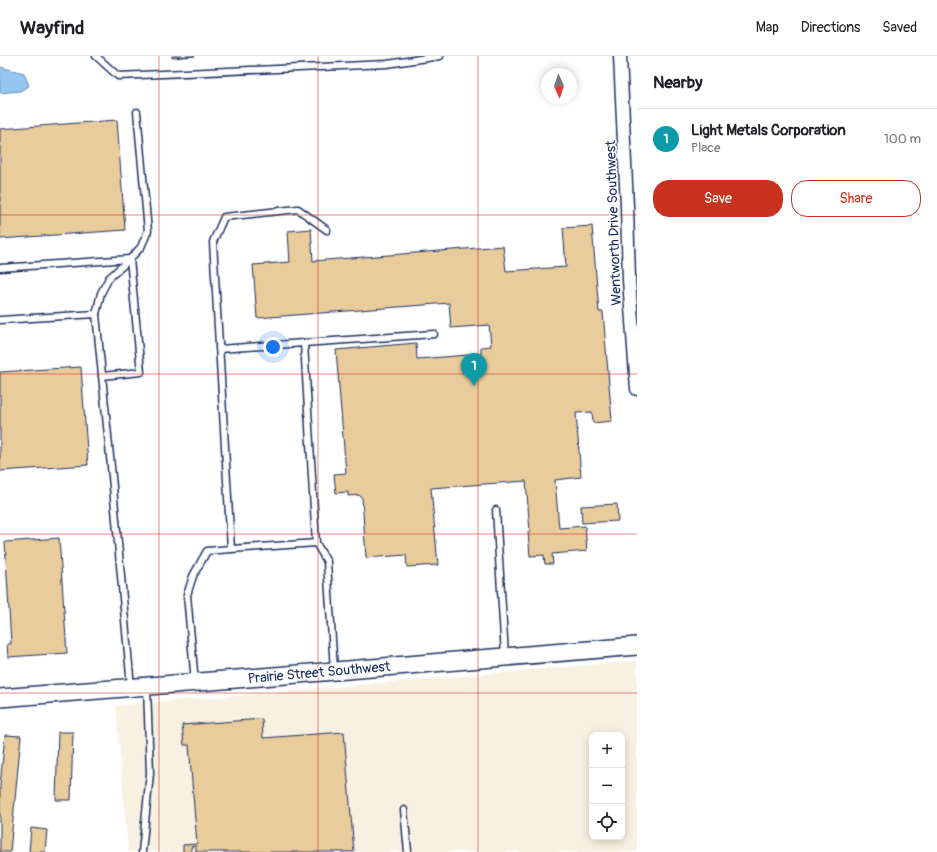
<!DOCTYPE html>
<html lang="en">
<head>
<meta charset="utf-8">
<style>
  :root { --surface:#fff; --page:#f2f2f2; --text:#202124; --muted:#757577; --line:#e0e0e0; --accent:#c8321e }
  body { margin:0; font-family:Pangolin,sans-serif; background:var(--page); color:var(--text) }
  .controls { position:absolute; right:12px; bottom:12px; display:grid; overflow:hidden; border-radius:8px; box-shadow:0 2px 10px #0003 }
  .controls button { width:36px; height:36px; display:grid; place-items:center; padding:0; border:0; border-bottom:1px solid var(--line); background:var(--surface); color:var(--text); font:20px sans-serif }
  .compass { position:absolute; left:541px; top:12px; width:36px; height:36px; border-radius:50%; background:var(--surface); box-shadow:0 2px 10px #0003; rotate:177deg }
  .you { position:absolute; left:273px; top:291px; width:14px; height:14px; margin:-10px; border:3px solid #fff; border-radius:50%; background:#1a73e8; box-shadow:0 0 0 6px #1a73e833 }
  .badge { display:grid; place-items:center; width:26px; height:26px; border-radius:50%; background:var(--accent); color:#fff; font-size:13px; font-weight:700 }
  .pin { position:absolute; translate:-50% -33px; filter:drop-shadow(0 1px 2px #0008) }
  .pin::after { content:''; position:absolute; top:21px; width:14px; height:12px; background:inherit; clip-path:polygon(0 0,100% 0,50% 100%) }
  .list { margin:0; padding:0; list-style:none }
  h2 { display:flex; justify-content:space-between; align-items:center; height:52px; margin:0; padding:0 16px; font-size:17px }
  h2 small { font-size:13px; font-weight:400; color:var(--muted) }
  .list li { display:grid; grid-template-columns:26px 1fr auto; gap:12px; align-items:center; box-sizing:border-box; height:60px; padding:0 16px; border-top:1px solid var(--line) }
  .list b { display:block; font-size:15px; white-space:nowrap }
  .list p { margin:0; font-size:13px; white-space:nowrap; color:var(--muted) }
  .list em { font-size:13px; font-style:normal; color:var(--muted) }
  .actions { display:flex; gap:8px; padding:12px 16px }
  .actions a { flex:1; padding:9px 0; border:1px solid var(--accent); border-radius:16px; text-align:center; font-size:14px; color:var(--accent) }
  .actions .main { background:var(--accent); color:#fff }
  .icon { flex:none; width:22px; height:22px; fill:none; stroke:currentColor; stroke-width:2; stroke-linecap:round; stroke-linejoin:round }
  .map { position:relative; flex:none; width:637px; height:796px; overflow:hidden }
  header { display:flex; align-items:center; gap:24px; box-sizing:border-box; height:56px; padding:0 20px; background:var(--surface); border-bottom:1px solid var(--line) }
  header strong { font-size:19px }
  nav { display:flex; gap:22px; margin-inline-start:auto; font-size:14px }
  main { display:flex }
  aside { flex:1; background:var(--surface) }
  .map>svg:first-child { display:block }
  .built { fill:#f8f0e1; fill-rule:evenodd }
  .water { fill:#93c7f1; stroke:#638ab6 }
  .building { fill:#e9cc9c; stroke:#1b2f5e }
  .lines { fill:none; stroke-linecap:round; stroke-linejoin:round }
  .lane-casing { stroke:#1b2f5e; stroke-width:9 }
  .street-casing { stroke:#1b2f5e; stroke-width:15 }
  .secondary-casing { stroke:#1b2f5e; stroke-width:20 }
  .lane { stroke:#fff; stroke-width:6 }
  .street { stroke:#fff; stroke-width:12 }
  .secondary { stroke:#fff; stroke-width:17 }
  .grid { fill:none; stroke:#d62828; stroke-width:1; stroke-opacity:0.55 }
  .labels { text-anchor:middle; stroke-width:3; stroke-linejoin:round; paint-order:stroke }
  .street-label { font-size:14px; fill:#1b2f5e; stroke:#fff }
</style>
</head>
<body>
<header>
<strong>Wayfind</strong>
<nav><a>Map</a><a>Directions</a><a>Saved</a></nav>
</header>
<main>
<div class="map">
<svg width="637" height="796" viewBox="0 0 637 796">
  <rect width="100%" height="100%" fill="#fff"/>
  <filter id="ink" filterUnits="userSpaceOnUse"><feTurbulence type="fractalNoise" baseFrequency=".025" numOctaves="2"/><feDisplacementMap in="SourceGraphic" scale="8" xChannelSelector="R" yChannelSelector="G"/><feConvolveMatrix kernelMatrix="1 2 1 2 8 2 1 2 1" color-interpolation-filters="sRGB"/></filter>
  <g filter="url(#ink)">
    <!-- built -->
    <path class="built" d="M637,605V796H128L116,650ZM592,679H622V781H592Z"/>
    <!-- water -->
    <polygon class="water" points="0,11 24,17 29,30 20,35 0,37"/>
    <!-- building -->
    <g class="building">
      <polygon points="172,0 195,0 172,2"/>
      <polygon points="117,64 125,174 0,183 0,73"/>
      <polygon points="592,170 599,256 603,256 612,365 593,367 592,356 576,357 581,421 555,424 559,472 585,470 587,495 552,498 553,508 545,508 544,499 530,500 528,476 530,476 526,425 431,432 438,509 407,511 406,499 366,502 362,442 359,439 348,440 348,436 336,437 334,418 346,417 336,294 416,287 417,303 481,298 481,291 491,290 489,269 451,272 449,247 257,262 253,209 290,206 288,175 311,173 313,205 503,190 506,215 566,211 563,172"/>
      <polygon points="81,311 88,409 0,415 0,316"/>
      <polygon points="617,448 618,465 582,467 581,450"/>
      <polygon points="59,482 67,597 8,601 7,588 11,588 5,486"/>
      <polygon points="262,663 263,682 344,676 354,796 196,796 196,790 191,791 191,796 183,796 183,789 197,788 189,689 184,689 182,669"/>
      <polygon points="58,676 73,676 71,744 56,744"/>
      <polygon points="5,679 21,680 10,796 0,796 0,729"/>
      <polygon points="31,772 47,774 45,796 29,796"/>
    </g>
    <g class="lines">
      <defs>
        <g id="lane">
          <polyline points="96,0 118,20 387,8 440,0"/>
          <polyline points="0,212 130,203 141,316 102,320"/>
          <polyline points="96,258 101,237 109,222 130,203 141,191 148,175 137,56"/>
          <polyline points="0,264 96,258 113,431 131,631"/>
          <polyline points="304,287 434,278"/>
          <polyline points="219,293 304,287 316,487"/>
          <polyline points="496,454 505,599"/>
          <polyline points="231,493 213,186 224,161 298,153 327,174"/>
          <polyline points="195,626 187,539 193,520 207,495 231,493 316,487 327,506 334,614"/>
          <polyline points="404,754 408,796"/>
          <polyline points="142,796 150,717 147,631"/>
        </g>
        <polyline id="street" points="620,0 627,150 629,224 637,333"/>
        <polyline id="secondary" points="0,642 335,615 637,590"/>
      </defs>
      <!-- lane casing -->
      <use href="#lane" class="lane-casing"/>
      <!-- street casing -->
      <use href="#street" class="street-casing"/>
      <!-- secondary casing -->
      <use href="#secondary" class="secondary-casing"/>
      <!-- lane -->
      <use href="#lane" class="lane"/>
      <!-- street -->
      <use href="#street" class="street"/>
      <!-- secondary -->
      <use href="#secondary" class="secondary"/>
    </g>
  </g>
  <!-- grid -->
  <path class="grid" d="M159,0V796M318,0V796M478,0V796M0,159H637M0,318H637M0,478H637M0,637H637"/>
  <g class="labels">
    <!-- street labels -->
    <g class="street-label">
      <text transform="translate(613 167) rotate(-92)" y="5">Wentworth Drive Southwest</text>
      <text transform="translate(319 616) rotate(-5)" y="5">Prairie Street Southwest</text>
    </g>
  </g>
</svg>
<div class="controls">
<button>+</button>
<button>−</button>
<button><svg class="icon" aria-label="locate" viewBox="0 0 24 24"><circle cx="12" cy="12" r="6"/><path d="M12 2v4M12 18v4M2 12h4M18 12h4"/></svg></button>
</div>
<svg class="compass" viewBox="-18 -18 36 36"><path d="M0-13l5 13h-10z" fill="#e53935"/><path d="M0 13l5-13h-10z" fill="#757577"/></svg>
<div class="you"></div>
<div class="pin badge" style="left:474px;top:330px;background:#0f9aa8">1</div>
</div>
<aside>
<h2>Nearby<small></small></h2>
<ul class="list">
<li><span class="badge" style="background:#0f9aa8">1</span><div><b>Light Metals Corporation</b><p>Place</p></div><em>100 m</em></li>
</ul>
<div class="actions"><a class="main">Save</a><a>Share</a></div>
</aside>
</main>
</body>
</html>
